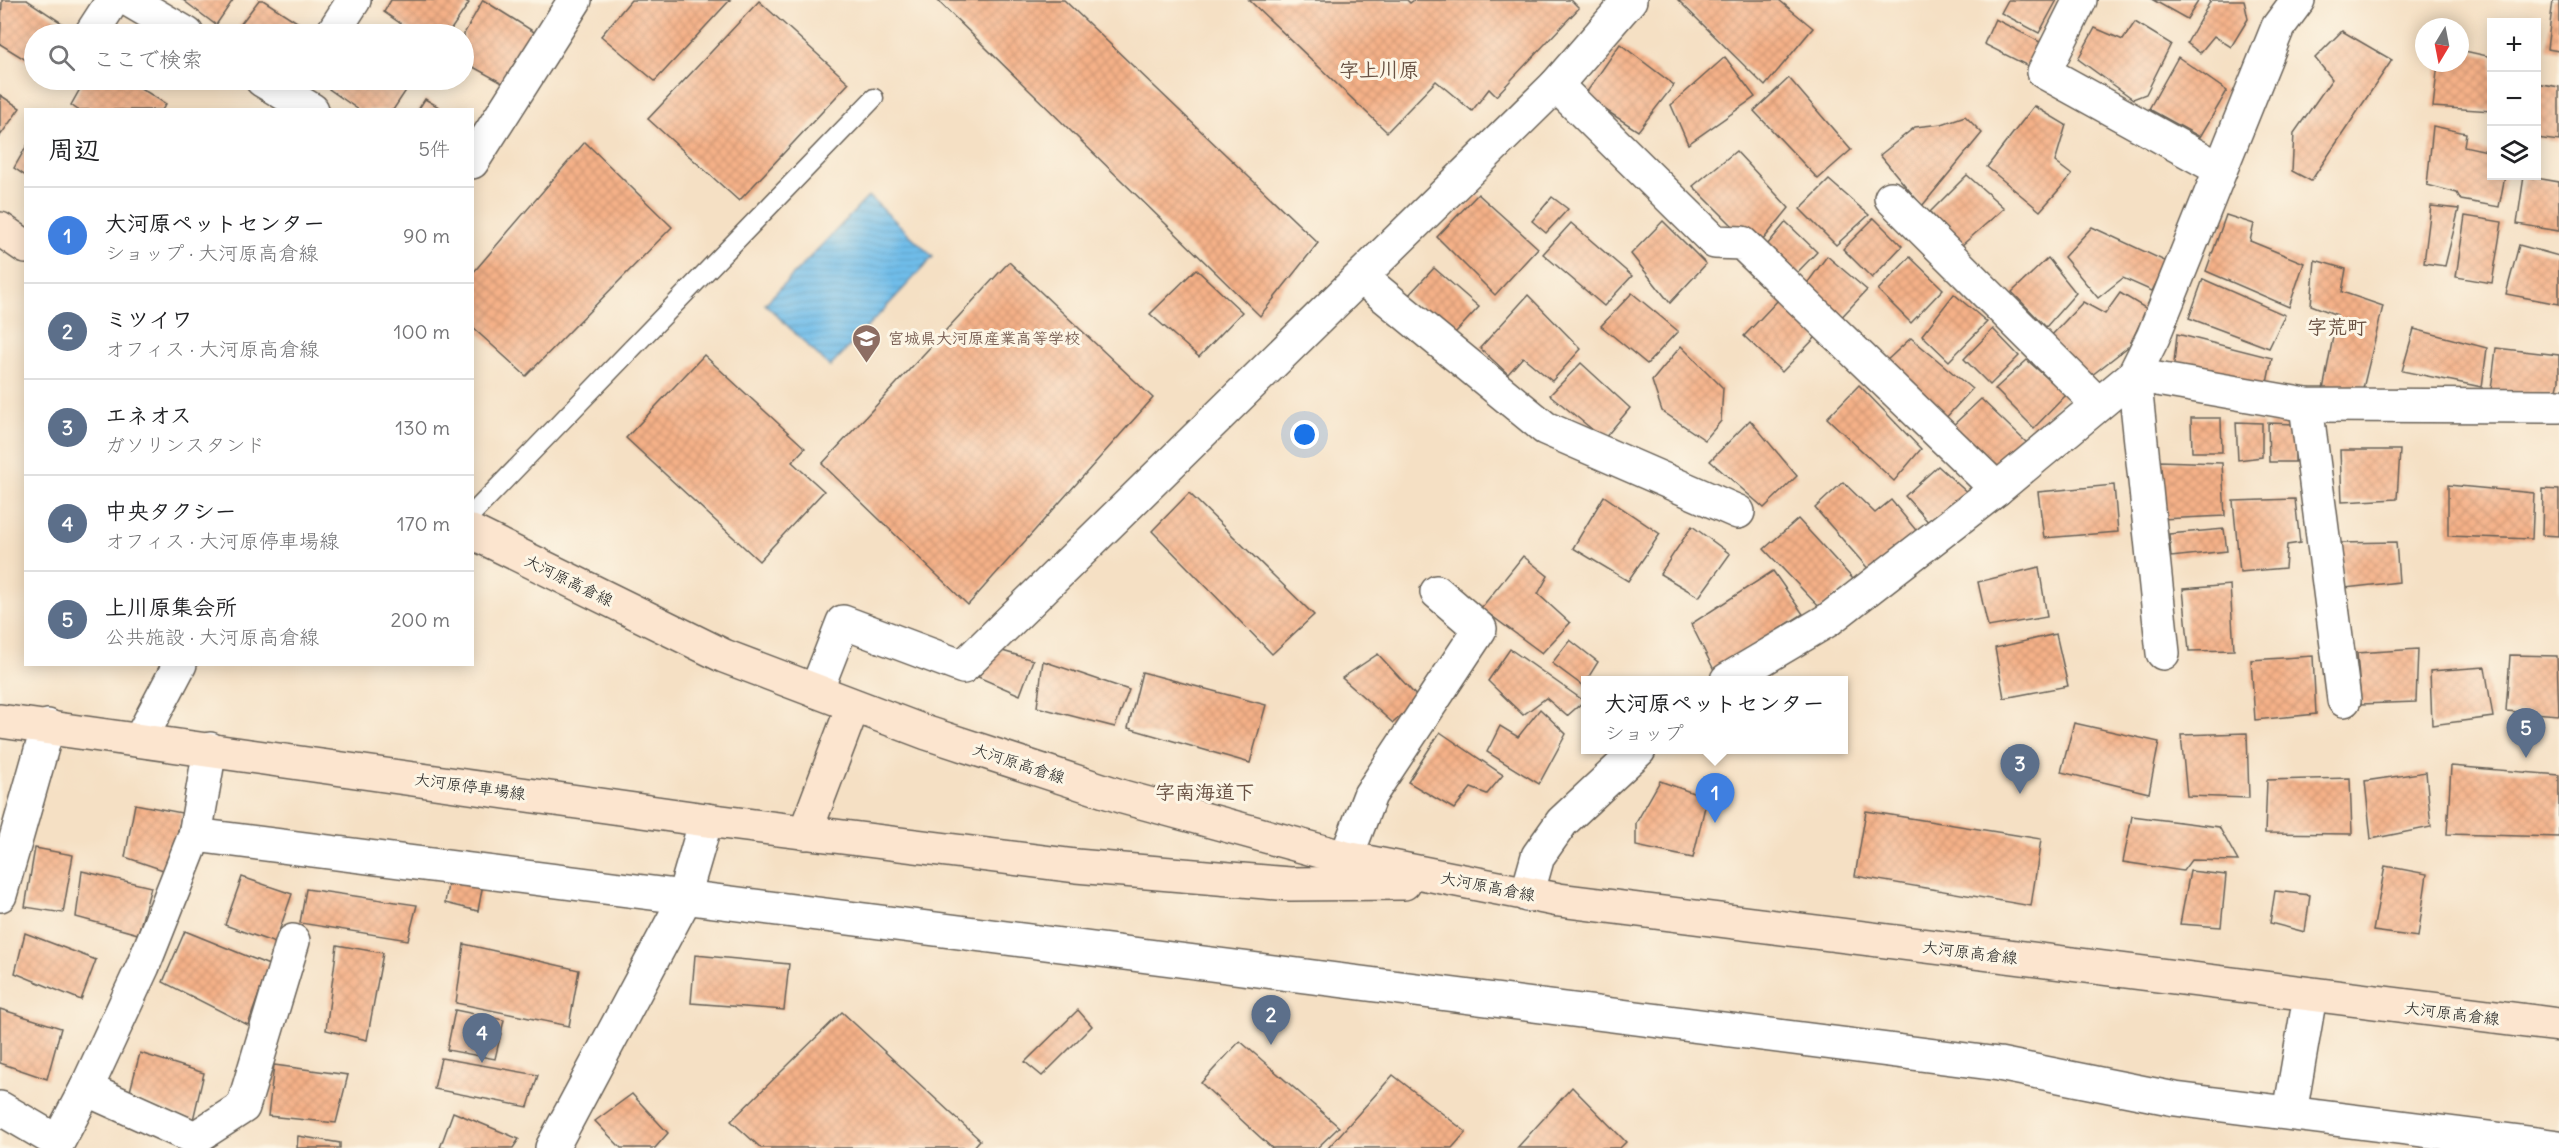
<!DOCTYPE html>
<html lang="ja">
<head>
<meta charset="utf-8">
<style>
  :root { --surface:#fff; --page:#f6f6f6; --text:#202124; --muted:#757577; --line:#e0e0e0; --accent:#ea580c }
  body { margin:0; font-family:Delius,"Klee One",sans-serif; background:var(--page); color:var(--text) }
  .controls { position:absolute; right:18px; top:18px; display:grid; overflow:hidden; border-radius:0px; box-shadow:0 3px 15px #0003 }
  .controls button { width:54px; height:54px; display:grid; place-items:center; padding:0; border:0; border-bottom:2px solid var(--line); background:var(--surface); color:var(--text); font:30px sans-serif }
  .compass { position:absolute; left:2415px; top:18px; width:54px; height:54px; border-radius:50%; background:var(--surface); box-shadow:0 3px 15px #0003; rotate:190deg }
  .you { position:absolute; left:1305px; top:435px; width:21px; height:21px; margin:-15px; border:4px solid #fff; border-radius:50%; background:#1a73e8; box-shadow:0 0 0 9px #1a73e833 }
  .badge { display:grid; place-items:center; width:39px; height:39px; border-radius:50%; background:var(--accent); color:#fff; font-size:20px; font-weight:700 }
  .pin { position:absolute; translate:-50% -50px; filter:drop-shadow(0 2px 3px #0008) }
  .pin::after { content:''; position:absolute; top:32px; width:21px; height:18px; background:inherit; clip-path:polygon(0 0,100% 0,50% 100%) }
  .popup { position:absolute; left:1581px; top:676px; width:267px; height:78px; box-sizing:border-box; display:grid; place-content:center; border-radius:0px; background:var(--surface); filter:drop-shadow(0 2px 4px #0005); font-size:20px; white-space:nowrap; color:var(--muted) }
  .popup b { font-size:22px; color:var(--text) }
  .popup::after { content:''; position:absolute; left:50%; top:100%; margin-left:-12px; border:12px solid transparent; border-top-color:var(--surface) }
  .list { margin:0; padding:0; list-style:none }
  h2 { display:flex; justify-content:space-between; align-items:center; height:78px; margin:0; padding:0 24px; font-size:26px }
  h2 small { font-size:20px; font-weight:400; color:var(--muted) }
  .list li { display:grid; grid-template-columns:39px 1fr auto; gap:18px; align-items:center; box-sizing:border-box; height:96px; padding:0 24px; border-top:2px solid var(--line) }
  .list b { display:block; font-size:22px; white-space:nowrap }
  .list p { margin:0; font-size:20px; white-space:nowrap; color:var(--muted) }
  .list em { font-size:20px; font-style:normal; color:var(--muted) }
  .icon { flex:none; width:33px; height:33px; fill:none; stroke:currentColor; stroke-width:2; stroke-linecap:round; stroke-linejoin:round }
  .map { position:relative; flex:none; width:2559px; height:1148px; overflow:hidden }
  .search { position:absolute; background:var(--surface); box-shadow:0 3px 15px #0003; left:24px; top:24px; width:450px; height:66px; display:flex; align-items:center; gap:15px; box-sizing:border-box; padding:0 21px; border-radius:33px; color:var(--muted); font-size:22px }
  .panel { position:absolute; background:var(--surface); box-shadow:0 3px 15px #0003; left:24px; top:108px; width:450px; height:558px; border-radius:0px }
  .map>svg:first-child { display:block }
  .water { fill:url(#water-rules); stroke:#466c83; stroke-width:1.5 }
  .building { fill:url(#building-cross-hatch) }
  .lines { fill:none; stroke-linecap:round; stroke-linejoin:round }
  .service-casing { stroke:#686157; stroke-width:21 }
  .minor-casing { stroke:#686157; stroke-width:36 }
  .secondary-casing { stroke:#686157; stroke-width:36 }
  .service { stroke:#fff; stroke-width:18 }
  .minor { stroke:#fff; stroke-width:33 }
  .secondary { stroke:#fce5cf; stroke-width:33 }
  .labels { text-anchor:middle; stroke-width:6; stroke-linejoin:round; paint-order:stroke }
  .education-label { font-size:16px; font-weight:bold; fill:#785e54; stroke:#fcf5e5; text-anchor:start }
  .street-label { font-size:16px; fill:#1c1c1c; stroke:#fcf5e5 }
  .quarter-label { font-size:20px; font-weight:bold; fill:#685042; stroke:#fcf5e5 }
</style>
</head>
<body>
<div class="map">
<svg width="2559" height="1148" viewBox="0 0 2559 1148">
  <defs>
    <pattern id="water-rules" width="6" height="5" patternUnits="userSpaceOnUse" patternTransform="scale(1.5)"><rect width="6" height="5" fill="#70bdea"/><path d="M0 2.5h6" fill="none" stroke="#60a2c8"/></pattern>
    <pattern id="building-cross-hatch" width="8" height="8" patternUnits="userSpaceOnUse" patternTransform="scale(1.5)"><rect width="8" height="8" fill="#f5b188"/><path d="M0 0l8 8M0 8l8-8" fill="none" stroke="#d19875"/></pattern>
  </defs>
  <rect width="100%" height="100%" fill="#fcf5e5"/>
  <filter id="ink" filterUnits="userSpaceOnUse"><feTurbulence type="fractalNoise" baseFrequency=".0167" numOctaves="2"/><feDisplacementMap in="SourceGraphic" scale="12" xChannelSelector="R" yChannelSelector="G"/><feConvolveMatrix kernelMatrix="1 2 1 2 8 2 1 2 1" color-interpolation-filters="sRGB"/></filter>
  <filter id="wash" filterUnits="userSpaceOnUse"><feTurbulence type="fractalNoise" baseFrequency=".008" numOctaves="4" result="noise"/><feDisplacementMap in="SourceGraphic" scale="24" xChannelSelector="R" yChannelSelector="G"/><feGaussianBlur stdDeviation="1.35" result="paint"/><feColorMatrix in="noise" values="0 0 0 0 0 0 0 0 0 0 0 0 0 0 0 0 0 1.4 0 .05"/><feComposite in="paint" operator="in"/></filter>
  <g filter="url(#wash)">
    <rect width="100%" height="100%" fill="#f5e0c4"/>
    <!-- water -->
    <polygon class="water" points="869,196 933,257 830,367 765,304"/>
    <g id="blocks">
      <!-- building -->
      <g class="building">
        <polygon points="2,0 27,0 74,31 71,34 34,34 34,65 0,44"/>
        <polygon points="183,0 233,0 216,25"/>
        <polygon points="259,0 263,0 311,31 309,34 233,34"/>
        <polygon points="391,0 464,0 469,3 448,34 416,34 384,12"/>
        <polygon points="483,0 539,35 506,85 464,62 464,34"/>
        <polygon points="631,0 730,0 655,81 601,36"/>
        <polygon points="937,0 1064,0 1318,243 1260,316"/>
        <polygon points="1249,0 1407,0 1410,3 1414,0 1571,0 1579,8 1496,96 1489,89 1472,111 1436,81 1387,132"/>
        <polygon points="1678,0 1779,0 1813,28 1765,86"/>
        <polygon points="2008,0 2057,0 2039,33 2001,13"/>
        <polygon points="2153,0 2199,0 2187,19"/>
        <polygon points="2211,0 2244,0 2248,19 2231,47 2214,36 2200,53 2187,43"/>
        <polygon points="2553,0 2559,0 2559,51 2547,49"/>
        <polygon points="759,1 849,83 739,201 648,119"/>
        <polygon points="1995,19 2042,43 2030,67 1984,44"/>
        <polygon points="2135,22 2171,44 2146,94 2133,99 2078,59 2095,28 2123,40"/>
        <polygon points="2342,31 2392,60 2311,181 2292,171 2294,133 2332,79 2315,58"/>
        <polygon points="1620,44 1674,85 1638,131 1584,96"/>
        <polygon points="2460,50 2492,57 2492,111 2433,107 2438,63 2460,63"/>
        <polygon points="1725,57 1755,97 1688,144 1671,105"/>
        <polygon points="2178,57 2227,91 2200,137 2149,109"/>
        <polygon points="1789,78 1851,150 1818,179 1754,111"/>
        <polygon points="85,80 128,80 166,104 162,110 78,110 71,105"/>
        <polygon points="335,80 406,80 411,83 393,110 359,110 329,89"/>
        <polygon points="2536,83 2559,87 2559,141 2536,138"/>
        <polygon points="0,95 20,108 0,136"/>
        <polygon points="425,99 444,110 418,110"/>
        <polygon points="2034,106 2066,125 2055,162 2072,175 2040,211 1987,167"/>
        <polygon points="1965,116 1982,133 1922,206 1880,155 1915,127 1942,124"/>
        <polygon points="2433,126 2466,133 2464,146 2492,152 2492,176 2505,176 2499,207 2461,200 2457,193 2427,185"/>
        <polygon points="585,142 672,227 526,376 472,327 472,274"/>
        <polygon points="26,147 26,176 14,168"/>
        <polygon points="1736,151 1789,208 1758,246 1736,229 1693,186"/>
        <polygon points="1967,175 2004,208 1961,246 1930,212"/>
        <polygon points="2524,176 2559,182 2559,231 2517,224"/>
        <polygon points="1829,180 1869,215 1836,245 1800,209"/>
        <polygon points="1478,194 1538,248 1495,295 1437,237"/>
        <polygon points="1552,197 1568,209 1546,233 1532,221"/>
        <polygon points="2431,206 2459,209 2445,266 2424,263"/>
        <polygon points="2226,215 2254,224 2250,241 2304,263 2289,307 2206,271"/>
        <polygon points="2465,216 2502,222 2492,283 2456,277"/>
        <polygon points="1874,218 1902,246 1872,278 1843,249"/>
        <polygon points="1663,221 1706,264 1670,303 1631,254"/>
        <polygon points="1786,222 1817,252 1789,281 1763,250"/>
        <polygon points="1571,223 1632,276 1604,306 1543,254"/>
        <polygon points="2092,227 2167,262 2152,291 2123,278 2098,298 2064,257"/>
        <polygon points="2519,245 2559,256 2559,304 2506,294"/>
        <polygon points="1827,256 1867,290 1835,324 1803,289"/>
        <polygon points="1910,257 1943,289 1911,323 1878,290"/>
        <polygon points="2048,258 2076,293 2046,327 2012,292"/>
        <polygon points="2315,260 2346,269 2342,292 2383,306 2360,401 2323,390 2337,315 2311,305"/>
        <polygon points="1009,262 1153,398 968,605 822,464"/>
        <polygon points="1434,268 1479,307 1455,333 1408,296"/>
        <polygon points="1196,269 1242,312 1199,357 1150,314"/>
        <polygon points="2203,279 2285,315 2269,348 2189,318"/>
        <polygon points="1632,293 1678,331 1647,364 1601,326"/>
        <polygon points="2120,293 2147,309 2129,346 2087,379 2050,337 2083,302 2105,314"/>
        <polygon points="1954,294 1987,322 1949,361 1922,335"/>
        <polygon points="1528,295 1581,349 1552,381 1523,357 1508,374 1480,348"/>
        <polygon points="1779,299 1816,337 1782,372 1744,336"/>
        <polygon points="1993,329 2019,356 1990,385 1964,359"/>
        <polygon points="2414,329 2487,348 2482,387 2402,371"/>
        <polygon points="2177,334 2272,358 2265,393 2173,373"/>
        <polygon points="1911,338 1972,389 1943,421 1884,363"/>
        <polygon points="1681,346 1723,388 1721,421 1705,440 1662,411 1652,381"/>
        <polygon points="2496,348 2559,355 2559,381 2555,397 2491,390"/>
        <polygon points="704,355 805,448 792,462 824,491 759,561 626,438"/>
        <polygon points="2027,360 2066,395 2034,428 1995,389"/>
        <polygon points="1581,363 1630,408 1604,439 1550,395"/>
        <polygon points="1859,385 1921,449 1894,481 1827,418"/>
        <polygon points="1981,399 2027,443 2000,473 1949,429"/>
        <polygon points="2191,418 2221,418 2222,452 2192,452"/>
        <polygon points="1750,420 1797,476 1764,508 1710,461"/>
        <polygon points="2236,422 2262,423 2262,457 2238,460"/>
        <polygon points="2268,423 2295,424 2295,462 2269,462"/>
        <polygon points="2340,450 2400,450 2397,499 2342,502"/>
        <polygon points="2158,461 2222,463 2225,516 2161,519"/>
        <polygon points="1938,466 1972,497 1932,526 1905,496"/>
        <polygon points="1843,482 1875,513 1891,500 1920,535 1871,572 1815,508"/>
        <polygon points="2114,485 2118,532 2044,538 2038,492"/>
        <polygon points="2448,485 2534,493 2532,539 2448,536"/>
        <polygon points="2543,489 2559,490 2559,536 2542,535"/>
        <polygon points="1189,493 1314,615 1272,654 1152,531"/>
        <polygon points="1604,496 1660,534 1628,581 1573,548"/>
        <polygon points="2295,499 2300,543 2287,545 2285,568 2240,572 2233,501"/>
        <polygon points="1798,519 1853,579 1821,609 1764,549"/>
        <polygon points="1692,526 1730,554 1699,597 1660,574"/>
        <polygon points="2224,529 2227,551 2171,557 2169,534"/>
        <polygon points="2396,542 2399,582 2345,588 2340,543"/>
        <polygon points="1523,556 1548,576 1538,594 1570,623 1542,653 1481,608"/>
        <polygon points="2039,567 2047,617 1988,627 1978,582"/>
        <polygon points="1773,571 1803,614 1714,670 1691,624"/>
        <polygon points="2230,585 2234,650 2189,651 2183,589"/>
        <polygon points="2056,634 2068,686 2004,698 1995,648"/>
        <polygon points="1570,640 1598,662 1583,686 1552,663"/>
        <polygon points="1510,649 1584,701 1567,716 1546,698 1523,715 1488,681"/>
        <polygon points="2418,649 2416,702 2361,704 2357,653"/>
        <polygon points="999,650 1033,660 1020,695 978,677"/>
        <polygon points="1378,654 1419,699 1393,723 1342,678"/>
        <polygon points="2510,655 2557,656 2559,715 2506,711"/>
        <polygon points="2313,656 2316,714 2255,720 2251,660"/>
        <polygon points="1043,661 1129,690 1115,727 1037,707"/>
        <polygon points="2485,667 2493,717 2432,725 2430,671"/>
        <polygon points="1142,672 1266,705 1250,763 1128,728"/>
        <polygon points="1540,709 1566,734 1539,784 1487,752 1500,726 1518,737"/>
        <polygon points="2074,723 2159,742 2149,793 2061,772"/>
        <polygon points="1440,732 1503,775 1487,794 1471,788 1454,809 1408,782"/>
        <polygon points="2247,733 2249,798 2187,796 2181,735"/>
        <polygon points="2451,766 2559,775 2559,837 2447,834"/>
        <polygon points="2426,772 2431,827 2371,839 2365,781"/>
        <polygon points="2350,778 2352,834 2265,833 2267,780"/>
        <polygon points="1660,781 1707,798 1693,858 1636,846 1636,823"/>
        <polygon points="135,804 182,813 169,872 125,857"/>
        <polygon points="1866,811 2041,839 2031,906 1855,876"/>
        <polygon points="2132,816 2219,827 2238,861 2191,860 2183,871 2123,862"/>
        <polygon points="35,848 73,855 63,913 25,907"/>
        <polygon points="2385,866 2427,874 2418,937 2373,931"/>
        <polygon points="82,871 151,887 138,934 76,917"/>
        <polygon points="2190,871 2226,875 2221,927 2180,924"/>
        <polygon points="242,877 292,894 275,943 225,925"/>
        <polygon points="449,878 483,884 478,911 445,903"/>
        <polygon points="306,889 417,905 408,940 300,923"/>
        <polygon points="2275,891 2310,895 2305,932 2270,923"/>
        <polygon points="185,931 269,965 248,1025 163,982"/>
        <polygon points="25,933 96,960 81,1000 15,973"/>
        <polygon points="464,944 579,970 569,1026 456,1003"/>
        <polygon points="337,945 383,953 367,1040 326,1030"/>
        <polygon points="695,955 789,964 784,1010 691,1003"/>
        <polygon points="0,1009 61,1028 47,1079 0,1063"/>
        <polygon points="455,1010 504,1020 495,1059 447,1050"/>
        <polygon points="1078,1010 1092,1026 1042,1076 1025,1062"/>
        <polygon points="842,1012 980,1140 973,1148 761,1148 731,1121"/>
        <polygon points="1240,1041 1339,1127 1317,1148 1272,1148 1201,1083"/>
        <polygon points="140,1053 204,1073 193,1120 129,1095"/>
        <polygon points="441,1058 538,1075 528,1107 434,1089"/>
        <polygon points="274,1065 348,1075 336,1123 268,1116"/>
        <polygon points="1393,1075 1466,1132 1452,1148 1328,1148"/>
        <polygon points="1572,1087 1626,1142 1620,1148 1517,1148"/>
        <polygon points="632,1094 668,1133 655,1148 621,1148 595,1121"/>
        <polygon points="453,1112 519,1139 513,1148 440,1148"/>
        <polygon points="298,1136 340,1143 340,1148 297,1148"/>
      </g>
    </g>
  </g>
  <g filter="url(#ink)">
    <use href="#blocks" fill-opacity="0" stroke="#686157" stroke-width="1.5"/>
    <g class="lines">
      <defs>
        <polyline id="service" points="472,514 874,98"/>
        <g id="minor">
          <polyline points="129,0 187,34"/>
          <polyline points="2080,0 2044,72 2220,169"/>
          <polyline points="91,34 113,0"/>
          <polyline points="332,34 354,0"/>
          <polyline points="262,80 312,110"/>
          <polyline points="1556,85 1715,242 1742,243 1997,489"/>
          <polyline points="472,162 575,0"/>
          <polyline points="1891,198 2098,404"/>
          <polyline points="1361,277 1545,428 1738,512"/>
          <polyline points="2306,405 2344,700"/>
          <polyline points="2163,653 2134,375 2306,405 2559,406"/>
          <polyline points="1727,680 1828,620 1997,489 2134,375 2153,337 2278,27 2298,0"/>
          <polyline points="816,691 843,622 963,667 1556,85 1630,0"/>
          <polyline points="140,740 180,664"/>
          <polyline points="210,749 195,835 143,966 86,1089 195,1138 243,1107 293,941"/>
          <polyline points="195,835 1999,1064 2175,1099 2559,1147"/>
          <polyline points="1346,858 1370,795 1480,629 1437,592"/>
          <polyline points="0,895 48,726"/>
          <polyline points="1527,895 1538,856 1562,822 1639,750"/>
          <polyline points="0,1108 58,1142 86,1089"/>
          <polyline points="2290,1113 2310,996"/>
          <polyline points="552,1148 681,906 706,820"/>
        </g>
        <g id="secondary">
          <polyline points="0,229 26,247"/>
          <polyline points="472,532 724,656 927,733 1123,797 1346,858 1559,900 2559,1025"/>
          <polyline points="0,721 706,820 1076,866 1290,884 1404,883"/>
          <polyline points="805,833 853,706"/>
        </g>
      </defs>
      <!-- service casing -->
      <use href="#service" class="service-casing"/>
      <!-- minor casing -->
      <use href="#minor" class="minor-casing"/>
      <!-- secondary casing -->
      <use href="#secondary" class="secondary-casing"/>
      <!-- service -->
      <use href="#service" class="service"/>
      <!-- minor -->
      <use href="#minor" class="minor"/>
      <!-- secondary -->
      <use href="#secondary" class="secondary"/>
    </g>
  </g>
  <!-- icons -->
  <defs>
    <symbol id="school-pin" viewBox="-11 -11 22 30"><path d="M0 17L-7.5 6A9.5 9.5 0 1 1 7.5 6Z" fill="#8d6e63" stroke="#fcf5e5"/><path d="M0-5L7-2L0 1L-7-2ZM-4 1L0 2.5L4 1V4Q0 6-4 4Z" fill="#fff"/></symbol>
  </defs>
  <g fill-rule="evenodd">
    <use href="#school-pin" x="850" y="322" width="33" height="45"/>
  </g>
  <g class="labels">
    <!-- education labels -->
    <g class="education-label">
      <text x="888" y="344">宮城県大河原産業高等学校</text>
    </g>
    <!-- street labels -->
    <g class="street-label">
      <text transform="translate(569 580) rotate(26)" y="6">大河原高倉線</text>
      <text transform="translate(1019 763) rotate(18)" y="6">大河原高倉線</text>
      <text transform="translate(470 786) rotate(8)" y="6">大河原停車場線</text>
      <text transform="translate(1488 886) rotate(11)" y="6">大河原高倉線</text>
      <text transform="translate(1970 952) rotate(7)" y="6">大河原高倉線</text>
      <text transform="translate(2452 1013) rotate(7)" y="6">大河原高倉線</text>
    </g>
    <!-- quarter labels -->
    <g class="quarter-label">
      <text x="1379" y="77">字上川原</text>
      <text x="2337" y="334">字荒町</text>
      <text x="1205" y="799">字南海道下</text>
    </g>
  </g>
</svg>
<div class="controls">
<button>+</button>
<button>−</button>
<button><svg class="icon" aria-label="layers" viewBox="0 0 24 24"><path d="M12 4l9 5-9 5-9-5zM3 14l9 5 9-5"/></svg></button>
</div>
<svg class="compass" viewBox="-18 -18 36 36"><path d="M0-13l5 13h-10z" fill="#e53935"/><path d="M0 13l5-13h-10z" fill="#757577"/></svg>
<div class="you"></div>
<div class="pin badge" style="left:1715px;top:823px;background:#3f7fe0">1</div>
<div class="popup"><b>大河原ペットセンター</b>ショップ</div>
<div class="pin badge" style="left:1271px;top:1045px;background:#5c6f8a">2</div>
<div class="pin badge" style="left:2020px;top:794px;background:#5c6f8a">3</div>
<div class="pin badge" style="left:482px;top:1063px;background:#5c6f8a">4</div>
<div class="pin badge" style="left:2526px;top:758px;background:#5c6f8a">5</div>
<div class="search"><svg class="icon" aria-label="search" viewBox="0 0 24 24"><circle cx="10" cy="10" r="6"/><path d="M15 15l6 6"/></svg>ここで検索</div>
<section class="panel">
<h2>周辺<small>5件</small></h2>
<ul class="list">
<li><span class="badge" style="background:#3f7fe0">1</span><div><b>大河原ペットセンター</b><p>ショップ · 大河原高倉線</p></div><em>90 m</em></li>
<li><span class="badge" style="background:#5c6f8a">2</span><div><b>ミツイワ</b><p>オフィス · 大河原高倉線</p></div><em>100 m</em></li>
<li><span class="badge" style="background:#5c6f8a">3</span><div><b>エネオス</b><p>ガソリンスタンド</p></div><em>130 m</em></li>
<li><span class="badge" style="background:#5c6f8a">4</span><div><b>中央タクシー</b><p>オフィス · 大河原停車場線</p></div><em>170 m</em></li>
<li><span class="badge" style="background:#5c6f8a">5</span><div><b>上川原集会所</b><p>公共施設 · 大河原高倉線</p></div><em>200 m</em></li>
</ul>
</section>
</div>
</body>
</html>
